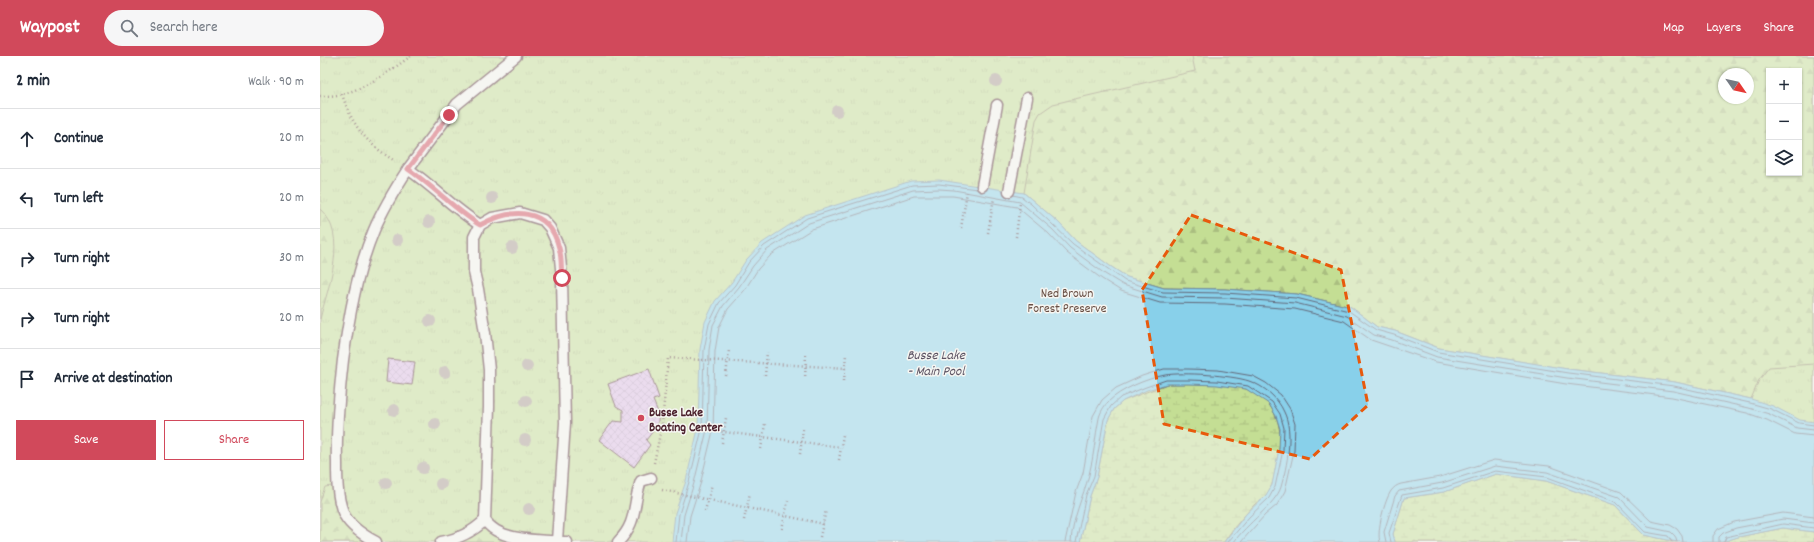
<!DOCTYPE html>
<html lang="en">
<head>
<meta charset="utf-8">
<style>
  :root { --surface:#fff; --page:#f6f6f7; --text:#1f2937; --muted:#747a83; --line:#e0e1e3; --accent:#d1495b }
  body { margin:0; font-family:Dekko,sans-serif; background:var(--page); color:var(--text) }
  .controls { position:absolute; right:12px; top:12px; display:grid; overflow:hidden; border-radius:0px; box-shadow:0 1px 3px #0004 }
  .controls button { width:36px; height:36px; display:grid; place-items:center; padding:0; border:0; border-bottom:1px solid var(--line); background:var(--surface); color:var(--text); font:20px sans-serif }
  .compass { position:absolute; left:1398px; top:12px; width:36px; height:36px; border-radius:50%; background:var(--surface); box-shadow:0 1px 3px #0004; rotate:124deg }
  .stop { position:absolute; width:12px; height:12px; margin:-9px; border:3px solid #d1495b; border-radius:50%; background:#fff }
  .stop.end { background:#d1495b; border-color:#fff; box-shadow:0 1px 4px #0008 }
  .list { margin:0; padding:0; list-style:none }
  h2 { display:flex; justify-content:space-between; align-items:center; height:52px; margin:0; padding:0 16px; font-size:17px }
  h2 small { font-size:13px; font-weight:400; color:var(--muted) }
  .list li { display:grid; grid-template-columns:26px 1fr auto; gap:12px; align-items:center; box-sizing:border-box; height:60px; padding:0 16px; border-top:1px solid var(--line) }
  .list b { display:block; font-size:15px; white-space:nowrap }
  .list em { font-size:13px; font-style:normal; color:var(--muted) }
  .actions { display:flex; gap:8px; padding:12px 16px }
  .actions a { flex:1; padding:9px 0; border:1px solid var(--accent); border-radius:0px; text-align:center; font-size:14px; color:var(--accent) }
  .actions .main { background:var(--accent); color:#fff }
  .icon { flex:none; width:22px; height:22px; fill:none; stroke:currentColor; stroke-width:2; stroke-linecap:round; stroke-linejoin:round }
  .map { position:relative; flex:none; width:1494px; height:486px; overflow:hidden }
  header { display:flex; align-items:center; gap:24px; box-sizing:border-box; height:56px; padding:0 20px; background:var(--accent); color:#fff }
  header strong { font-size:19px }
  nav { display:flex; gap:22px; margin-inline-start:auto; font-size:14px }
  .search { width:280px; height:36px; background:var(--page); display:flex; align-items:center; gap:10px; box-sizing:border-box; padding:0 14px; border-radius:22px; color:var(--muted); font-size:15px }
  main { display:flex }
  aside { flex:1; background:var(--surface) }
  .map>svg:first-child { display:block }
  .grass { fill:url(#grass-tufts); stroke:#877e60; fill-rule:evenodd }
  .forest { fill:url(#forest-firs); stroke:#877e60; fill-rule:evenodd }
  .wetland { fill:url(#wetland-marsh); stroke:#877e60 }
  .water { fill:#88d0ea; stroke:#6f899e }
  .lines { fill:none; stroke-linecap:round; stroke-linejoin:round }
  .shore { stroke:#636677; stroke-width:1 }
  .building { fill:url(#building-cross-hatch); stroke:#4a1f2b }
  .service-casing { stroke:#4a1f2b; stroke-width:13 }
  .path { stroke:#4a1f2b; stroke-width:2.5; stroke-dasharray:1 3; stroke-linecap:butt }
  .service { stroke:#f6f6f2; stroke-width:10 }
  .tree { fill:#a89a93 }
  .route { stroke:#d1495b; stroke-width:5 }
  .marked { fill:none; stroke:#e8590c; stroke-width:3; stroke-dasharray:8 5; stroke-linejoin:round }
  .poi-dot { fill:#d1495b; stroke:#f6f6f2; stroke-width:1.5 }
  .labels { text-anchor:middle; stroke-width:3; stroke-linejoin:round; paint-order:stroke }
  .park-label { font-size:13px; fill:#684f45; stroke:#f6f6f2 }
  .poi-label { font-size:13px; font-weight:bold; fill:#4a1f2b; stroke:#f6f6f2; text-anchor:start }
  .water-label { font-size:14px; font-style:italic; fill:#5d5464; stroke:#f6f6f2 }
</style>
</head>
<body>
<header>
<strong>Waypost</strong>
<div class="search"><svg class="icon" aria-label="search" viewBox="0 0 24 24"><circle cx="10" cy="10" r="6"/><path d="M15 15l6 6"/></svg>Search here</div>
<nav><a>Map</a><a>Layers</a><a>Share</a></nav>
</header>
<main>
<aside>
<h2>2 min<small>Walk · 90 m</small></h2>
<ul class="list">
<li><svg class="icon" aria-label="ahead" viewBox="0 0 24 24"><path d="M12 20V5M6 11l6-6 6 6"/></svg><div><b>Continue</b></div><em>20 m</em></li>
<li><svg class="icon" aria-label="left" viewBox="0 0 24 24"><path d="M17 20v-9H6M10 6l-5 5 5 5"/></svg><div><b>Turn left</b></div><em>20 m</em></li>
<li><svg class="icon" aria-label="right" viewBox="0 0 24 24"><path d="M7 20v-9h11M14 6l5 5-5 5"/></svg><div><b>Turn right</b></div><em>30 m</em></li>
<li><svg class="icon" aria-label="right" viewBox="0 0 24 24"><path d="M7 20v-9h11M14 6l5 5-5 5"/></svg><div><b>Turn right</b></div><em>20 m</em></li>
<li><svg class="icon" aria-label="arrive" viewBox="0 0 24 24"><path d="M6 21V4h12l-3 4 3 4H6"/></svg><div><b>Arrive at destination</b></div></li>
</ul>
<div class="actions"><a class="main">Save</a><a>Share</a></div>
</aside>
<div class="map">
<svg width="1494" height="486" viewBox="0 0 1494 486">
  <defs>
    <pattern id="grass-tufts" width="24" height="20" patternUnits="userSpaceOnUse"><rect width="24" height="20" fill="#c4de94"/><path d="M3 7l-1-3M5 7V3M7 7l1-3M15 17l-1-3M17 17v-4M19 17l1-3" fill="none" stroke="#aabe80"/></pattern>
    <pattern id="forest-firs" width="22" height="20" patternUnits="userSpaceOnUse"><rect width="22" height="20" fill="#c4de94"/><path d="M5 1l3.5 6h-7zM16 11l3.5 6h-7z" fill="#aabe80"/></pattern>
    <pattern id="wetland-marsh" width="20" height="14" patternUnits="userSpaceOnUse"><rect width="20" height="14" fill="#c4de94"/><path d="M1 5h8M5 5V1M11 12h8M15 12V8" fill="none" stroke="#aabe80"/></pattern>
    <pattern id="building-cross-hatch" width="8" height="8" patternUnits="userSpaceOnUse"><rect width="8" height="8" fill="#ddbce9"/><path d="M0 0l8 8M0 8l8-8" fill="none" stroke="#bfa1c8"/></pattern>
  </defs>
  <rect width="100%" height="100%" fill="#f6f6f2"/>
  <filter id="ink" filterUnits="userSpaceOnUse"><feTurbulence type="fractalNoise" baseFrequency=".025" numOctaves="2"/><feDisplacementMap in="SourceGraphic" scale="8" xChannelSelector="R" yChannelSelector="G"/><feConvolveMatrix kernelMatrix="1 2 1 2 8 2 1 2 1" color-interpolation-filters="sRGB"/></filter>
  <g filter="url(#ink)">
    <!-- grass -->
    <path class="grass" d="M0,0H1494V486H0ZM1449,15H1479V117H1449ZM1404,18H1428V42H1404Z"/>
    <!-- forest -->
    <g class="forest">
      <path d="M872,0H1494V308L1449,311L1439,324L1431,343L1355,326L1240,312L1119,292L1075,275L1057,271L1031,251L977,238L905,233L844,232L807,221L790,210L756,185L738,166L704,137L716,64L720,57L733,48L875,15ZM1449,15H1479V117H1449ZM1404,18H1428V42H1404Z"/>
      <path d="M0,153C29,179 8,231 0,263Z"/>
      <polygon points="18,429 23,457 56,486 0,486 0,446 5,431"/>
      <polygon points="165,464 169,472 247,486 121,486"/>
    </g>
    <!-- wetland -->
    <g class="wetland">
      <path d="M847,328C872,328 901,326 926,333C954,342 965,371 958,398C955,411 955,427 947,438C944,442 939,445 935,448C924,460 912,473 904,486H760L770,440L777,421L788,364L794,353L803,345Z"/>
      <polygon points="1176,418 1226,425 1295,449 1324,479 1357,486 1075,486 1073,478 1084,442 1124,436"/>
      <polygon points="1463,472 1494,476 1494,486 1402,486 1418,481"/>
    </g>
    <!-- water -->
    <polygon class="water" points="619,124 704,137 738,166 756,185 790,210 807,221 844,232 905,233 977,238 1031,251 1057,271 1075,275 1119,292 1248,313 1355,326 1431,343 1453,350 1480,364 1494,366 1494,476 1463,472 1418,481 1402,486 1357,486 1324,479 1295,449 1226,425 1176,418 1124,436 1084,442 1073,478 1075,486 904,486 926,458 946,439 952,429 959,393 960,373 956,360 949,348 926,333 897,329 869,328 847,328 827,334 803,345 794,353 788,364 777,421 770,440 760,486 352,486 355,457 366,425 378,373 380,293 385,266 395,245 412,226 426,204 442,187 485,159 591,125"/>
    <g class="lines">
      <!-- shore -->
      <g class="shore">
        <polyline points="693,139 702,141 711,148 753,188 805,225 843,236 905,237 976,242 1029,255 1056,274 1074,279 1118,296 1248,317 1354,330 1430,347 1451,353 1479,367 1494,369"/>
        <polyline points="356,486 359,458 369,426 382,373 384,294 389,268 399,247 415,229 429,206 444,190 487,162 592,129 619,128 657,133"/>
        <polyline points="361,486 364,459 374,427 387,374 389,294 393,269 403,250 419,231 433,210 447,194 489,167 593,134 619,133 634,134 700,146 732,173 750,192 785,218 803,229 842,241 905,242 975,247 1027,260 1054,279 1072,284 1117,301 1247,322 1353,335 1429,352 1449,358 1477,372 1494,374"/>
        <polyline points="367,486 370,460 380,429 393,375 395,295 399,271 408,253 424,235 438,213 451,199 492,173 594,140 633,140 697,151 728,177 747,197 782,223 801,235 840,247 905,248 975,253 1024,265 1051,284 1116,306 1246,328 1352,341 1427,357 1447,364 1475,378 1494,380"/>
        <polyline points="745,486 756,436 763,417 773,360 782,344 796,332 822,320 844,313 868,313 898,314 933,320 946,327 961,339 970,353 975,368 974,395 965,435 957,449 945,459 921,486"/>
        <path d="M751,486C752,463 763,441 769,419C774,400 775,381 779,362C780,357 784,350 788,346C801,333 826,323 845,319C863,316 911,319 929,325C944,330 958,342 964,356C974,376 967,410 961,431C956,448 926,468 914,486"/>
        <polyline points="756,486 766,439 774,420 784,363 791,350 801,341 826,331 846,324 869,324 897,325 928,330 952,346 960,358 964,372 963,394 955,431 949,442 929,461 908,486"/>
        <path d="M1060,486C1056,475 1065,444 1071,435C1074,431 1077,429 1081,428L1120,421L1174,404L1229,410L1301,436L1331,465L1350,469L1357,473L1362,480L1363,486"/>
        <polyline points="1066,486 1064,476 1075,440 1079,435 1122,427 1175,410 1227,416 1299,441 1328,471 1351,476 1355,480 1357,486"/>
        <polyline points="1071,486 1069,477 1082,439 1123,432 1175,415 1227,421 1296,446 1325,476 1348,480 1352,486"/>
        <polyline points="1393,486 1393,480 1398,473 1414,466 1463,457 1494,461"/>
        <polyline points="1399,486 1399,481 1403,477 1416,472 1463,463 1494,467"/>
        <polyline points="1404,486 1406,481 1463,468 1494,472"/>
      </g>
    </g>
    <!-- building -->
    <g class="building">
      <polygon points="68,303 95,306 92,329 66,326"/>
      <polygon points="329,313 339,342 333,344 339,359 337,370 326,384 330,389 314,411 279,384 293,365 303,366 303,354 296,350 288,328"/>
    </g>
    <g class="lines">
      <defs>
        <g id="service">
          <polyline points="88,113 137,48 196,0"/>
          <polyline points="662,130 677,49"/>
          <polyline points="689,135 707,42"/>
          <path d="M237,485L245,367L242,222L239,192L230,172L223,164L200,157L172,162L160,169L154,181V216L158,233L165,277L169,314V351L165,464C178,486 221,484 247,486"/>
          <path d="M56,486C43,479 28,469 23,456C17,441 17,423 17,407C16,372 19,339 23,304C29,260 37,215 54,174C63,153 75,133 88,113C113,130 133,152 160,169"/>
          <path d="M121,486C138,483 153,476 165,464"/>
          <path d="M298,486C318,466 312,450 321,425L331,422"/>
        </g>
      </defs>
      <!-- service casing -->
      <use href="#service" class="service-casing"/>
      <!-- path -->
      <g class="path">
        <path d="M22,38C32,70 47,88 75,105"/>
        <path d="M0,40C7,40 15,40 22,38C47,32 70,15 91,0"/>
        <polyline points="641,172 647,136"/>
        <polyline points="668,177 674,142"/>
        <polyline points="696,181 700,147"/>
        <polyline points="406,320 409,294"/>
        <polyline points="445,320 447,296"/>
        <polyline points="485,324 486,297"/>
        <polyline points="524,325 526,298"/>
        <polyline points="342,368 520,391"/>
        <polyline points="402,387 406,362"/>
        <polyline points="441,393 445,368"/>
        <polyline points="480,398 483,373"/>
        <polyline points="519,404 523,379"/>
        <polyline points="334,407 342,368 348,302 526,312"/>
        <polyline points="342,434 504,468"/>
        <polyline points="385,455 392,428"/>
        <polyline points="424,464 430,437"/>
        <polyline points="462,473 468,445"/>
        <polyline points="500,481 506,454"/>
      </g>
      <!-- service -->
      <use href="#service" class="service"/>
    </g>
    <!-- trees -->
    <g class="tree">
      <circle cx="676" cy="25" r="6"/>
      <circle cx="517" cy="55" r="6"/>
      <circle cx="172" cy="142" r="6"/>
      <circle cx="109" cy="166" r="6"/>
      <circle cx="77" cy="184" r="6"/>
      <circle cx="192" cy="192" r="6"/>
      <circle cx="110" cy="265" r="6"/>
      <circle cx="207" cy="310" r="6"/>
      <circle cx="125" cy="316" r="6"/>
      <circle cx="206" cy="345" r="6"/>
      <circle cx="74" cy="354" r="6"/>
      <circle cx="115" cy="368" r="6"/>
      <circle cx="205" cy="384" r="6"/>
      <circle cx="103" cy="412" r="6"/>
      <circle cx="66" cy="427" r="6"/>
      <circle cx="121" cy="428" r="6"/>
      <circle cx="209" cy="453" r="6"/>
    </g>
  </g>
  <g class="lines" filter="url(#ink)">
    <!-- route -->
    <path class="route" d="M129,59L88,113C113,130 133,152 160,169C191,152 229,150 239,192C242,201 241,213 242,222"/>
  </g>
  <!-- marked area -->
  <path d="M0 0H1494V486H0ZM871,159L1021,214L1048,349L990,403L844,368L822,234Z" fill="#f6f6f2" fill-opacity=".55" fill-rule="evenodd"/>
  <path class="marked" d="M871,159L1021,214L1048,349L990,403L844,368L822,234Z"/>
  <!-- markers -->
  <circle class="poi-dot" cx="321" cy="362" r="4"/>
  <g class="labels">
    <!-- park labels -->
    <g class="park-label">
      <text x="747" y="241">Ned Brown<tspan x="747" dy="15">Forest Preserve</tspan></text>
    </g>
    <!-- poi labels -->
    <g class="poi-label">
      <text x="329" y="360">Busse Lake<tspan x="329" dy="15">Boating Center</tspan></text>
    </g>
    <!-- water labels -->
    <g class="water-label">
      <text x="616" y="303">Busse Lake<tspan x="616" dy="16">- Main Pool</tspan></text>
    </g>
  </g>
</svg>
<div class="controls">
<button>+</button>
<button>−</button>
<button><svg class="icon" aria-label="layers" viewBox="0 0 24 24"><path d="M12 4l9 5-9 5-9-5zM3 14l9 5 9-5"/></svg></button>
</div>
<svg class="compass" viewBox="-18 -18 36 36"><path d="M0-13l5 13h-10z" fill="#e53935"/><path d="M0 13l5-13h-10z" fill="#747a83"/></svg>
<div class="stop" style="left:242px;top:222px"></div>
<div class="stop end" style="left:129px;top:59px"></div>
</div>
</main>
</body>
</html>
